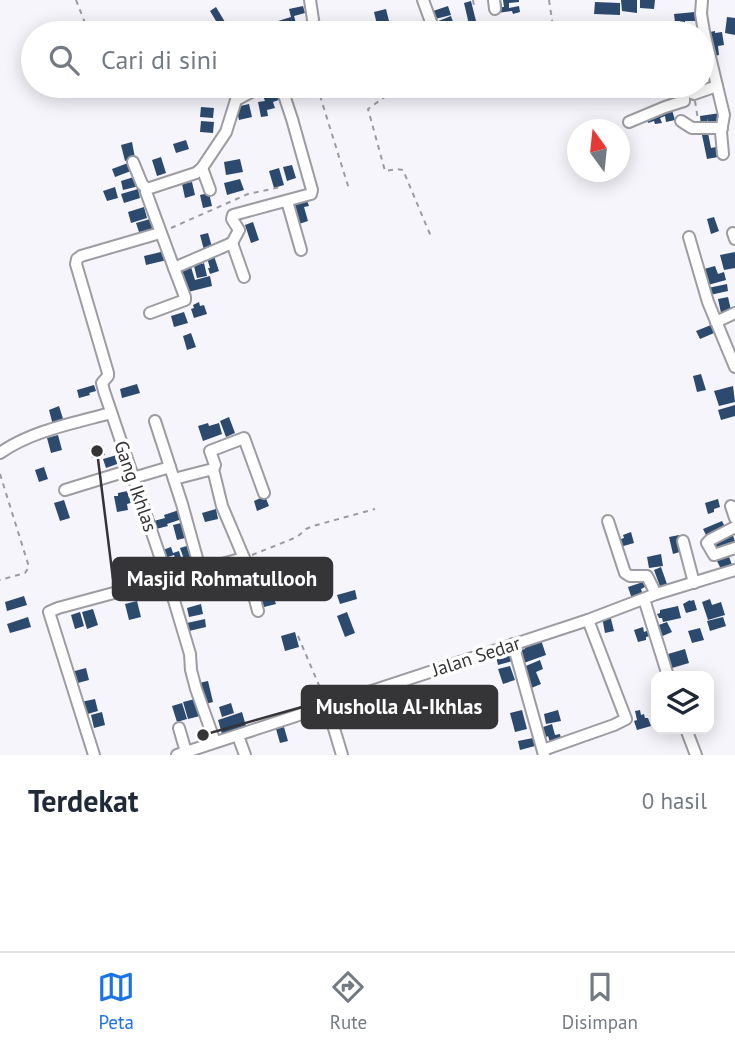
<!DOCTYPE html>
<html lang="id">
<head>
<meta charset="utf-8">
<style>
  :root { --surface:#fff; --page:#f2f2f3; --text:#1f2937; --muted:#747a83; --line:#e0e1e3; --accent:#1a73e8 }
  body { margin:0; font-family:"PT Sans",sans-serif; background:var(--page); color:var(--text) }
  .controls { position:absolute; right:21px; bottom:21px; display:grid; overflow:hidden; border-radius:14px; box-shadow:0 4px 18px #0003 }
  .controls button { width:63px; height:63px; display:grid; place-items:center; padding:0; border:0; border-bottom:2px solid var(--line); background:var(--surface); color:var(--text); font:35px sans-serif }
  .compass { position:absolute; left:567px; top:119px; width:63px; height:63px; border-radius:50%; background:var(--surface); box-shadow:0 4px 18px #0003; rotate:345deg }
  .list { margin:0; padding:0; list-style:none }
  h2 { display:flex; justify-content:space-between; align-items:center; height:91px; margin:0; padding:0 28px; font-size:30px }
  h2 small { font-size:23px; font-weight:400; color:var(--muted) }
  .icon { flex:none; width:38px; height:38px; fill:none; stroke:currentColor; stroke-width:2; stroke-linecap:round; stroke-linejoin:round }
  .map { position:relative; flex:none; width:735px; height:755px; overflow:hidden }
  .search { position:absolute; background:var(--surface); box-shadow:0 4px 18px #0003; left:21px; right:21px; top:21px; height:77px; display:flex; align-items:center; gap:18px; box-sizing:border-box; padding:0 24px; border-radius:38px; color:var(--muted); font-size:26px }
  .sheet { height:196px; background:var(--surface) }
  nav { display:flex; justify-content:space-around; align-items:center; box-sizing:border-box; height:98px; border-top:2px solid var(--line); background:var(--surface); font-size:19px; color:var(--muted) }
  nav a { display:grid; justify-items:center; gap:4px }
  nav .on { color:var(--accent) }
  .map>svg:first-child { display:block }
  .building { fill:#2c496e }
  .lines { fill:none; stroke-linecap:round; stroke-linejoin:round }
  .minor-casing { stroke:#9c9ca2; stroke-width:14 }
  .path { stroke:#9c9ba0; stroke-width:2; stroke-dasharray:5 5; stroke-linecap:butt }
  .minor { stroke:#fff; stroke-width:10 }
  .labels { text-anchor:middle; stroke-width:7; stroke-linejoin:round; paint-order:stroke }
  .street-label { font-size:19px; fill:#353437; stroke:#fff }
  .leader { fill:none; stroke:#353437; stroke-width:2.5 }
  .callout-dot { fill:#353437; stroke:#fff; stroke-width:2.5 }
  .callout { fill:#353437; stroke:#353437; stroke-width:2.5 }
  .callout-label { font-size:21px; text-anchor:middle; font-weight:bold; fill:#fff }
</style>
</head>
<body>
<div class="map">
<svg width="735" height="755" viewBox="0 0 735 755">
  <rect width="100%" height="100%" fill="#f6f5fc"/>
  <!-- building -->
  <g class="building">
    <polygon points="496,0 501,0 502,7 504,7 503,0 519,0 519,2 509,3 509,8 519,6 520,12 513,14 512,11 497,13"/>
    <polygon points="621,0 637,0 637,13 622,11"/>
    <polygon points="640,0 655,0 654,9 640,8"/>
    <polygon points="471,1 479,33 471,33 464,3"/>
    <polygon points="595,2 620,3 620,15 594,14"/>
    <polygon points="303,6 305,13 294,16 296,23 301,22 303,30 291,33 290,24 279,27 278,21 291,17 289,9"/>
    <polygon points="448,6 451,15 435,19 433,11"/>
    <polygon points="216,7 225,22 219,26 210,11"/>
    <polygon points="386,9 392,33 379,33 374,12"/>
    <polygon points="695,12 696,21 685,21 686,33 681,33 680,21 675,22 674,14"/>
    <polygon points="451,16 454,25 438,30 436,22"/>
    <polygon points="727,17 735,18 735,35 725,33"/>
    <polygon points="715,31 715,33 722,32 724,45 718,46 719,55 715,56 705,33"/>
    <polygon points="281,90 284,98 273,102 275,108 267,110 268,116 261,117 258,102 265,101 263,96"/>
    <polygon points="249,104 252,117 239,120 236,107"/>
    <polygon points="201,107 214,108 213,118 200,117"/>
    <polygon points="672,110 675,120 666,122 665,116 660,118 662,123 655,124 654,121 648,123 646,116"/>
    <polygon points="720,113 722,124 709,126 707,118 708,126 701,127 700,116"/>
    <polygon points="201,121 214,122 213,133 200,132"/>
    <polygon points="708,133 711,148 716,147 718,157 707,159 702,135"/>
    <polygon points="186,140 189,149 176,153 173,144"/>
    <polygon points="132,142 135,158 125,161 121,145"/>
    <polygon points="161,157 166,173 157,176 152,160"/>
    <polygon points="240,159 243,172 226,175 224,162"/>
    <polygon points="128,163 131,171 115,177 112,169"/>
    <polygon points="292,165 296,178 287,181 283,167"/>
    <polygon points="279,168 284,185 274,188 269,171"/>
    <polygon points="137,176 139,186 123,190 121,181"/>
    <polygon points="240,179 244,190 227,195 224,183"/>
    <polygon points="192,182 195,195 185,198 182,184"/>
    <polygon points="115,187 118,198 107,201 103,191"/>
    <polygon points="138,189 140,198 124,203 121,194"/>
    <polygon points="209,193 212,206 203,208 200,195"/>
    <polygon points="306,198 309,206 304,207 308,221 296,225 288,203"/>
    <polygon points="144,207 147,218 131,223 128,212"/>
    <polygon points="714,217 719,231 711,234 707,219"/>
    <polygon points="150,219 154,231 140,235 136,223"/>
    <polygon points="253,222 259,240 251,243 245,225"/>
    <polygon points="208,233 212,247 204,250 200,235"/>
    <polygon points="165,251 167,260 146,265 144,256"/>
    <polygon points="735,252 735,268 724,270 720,255"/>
    <polygon points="214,256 219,271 210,274 208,268 210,268 207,258"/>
    <polygon points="201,261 202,264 204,263 207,276 197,278 194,266 196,265 195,263"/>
    <polygon points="715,266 718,274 724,272 726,280 708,285 704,269"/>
    <polygon points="191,267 195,280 210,276 212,286 184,293 181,279 184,278 182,270"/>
    <polygon points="727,284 728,291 710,295 708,288"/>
    <polygon points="728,297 731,310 721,313 718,299"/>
    <polygon points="199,302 200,306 204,305 207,314 194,318 191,309 194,308 193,305"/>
    <polygon points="184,312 188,323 174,327 171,316"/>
    <polygon points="711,325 714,333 700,339 696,331"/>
    <polygon points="191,333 196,347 187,350 183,336"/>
    <polygon points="701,374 706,390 697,392 693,376"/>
    <polygon points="137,384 140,393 122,398 120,389"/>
    <polygon points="94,385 96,391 89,393 90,395 79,398 77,390"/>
    <polygon points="733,386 735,402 719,406 714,391"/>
    <polygon points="735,405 735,416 721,420 718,410"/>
    <polygon points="59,406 64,422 53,425 49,410"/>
    <polygon points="229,417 235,433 226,437 220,421"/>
    <polygon points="208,423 209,426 219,423 222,434 203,441 198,426"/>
    <polygon points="58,435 62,450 51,453 47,438"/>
    <polygon points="103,445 105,455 92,458 89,448"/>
    <polygon points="117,455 120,463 106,468 103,459"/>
    <polygon points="44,467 48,479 39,482 35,470"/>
    <polygon points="132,490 134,502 127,504 128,510 117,512 114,496 118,496 118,493"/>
    <polygon points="265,496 269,506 257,511 254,501"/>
    <polygon points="718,499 720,507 714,509 714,512 708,514 705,503"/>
    <polygon points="64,500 70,518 60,521 54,503"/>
    <polygon points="216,509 218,519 205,522 202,513"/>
    <polygon points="179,510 182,519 167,524 168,526 152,530 150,522 165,518 164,515"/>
    <polygon points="722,521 727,531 708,539 703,529"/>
    <polygon points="181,523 185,538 177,540 173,525"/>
    <polygon points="631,532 634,543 620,547 618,540 624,538 623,535"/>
    <polygon points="732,532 735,542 717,553 709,545"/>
    <polygon points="679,535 683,551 673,554 669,537"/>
    <polygon points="190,545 195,562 186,565 180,548"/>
    <polygon points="171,547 173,553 179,551 183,564 165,570 162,562 175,558 174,555 162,559 160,551"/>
    <polygon points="661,554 663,566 649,568 647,557"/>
    <polygon points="728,554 732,565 721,569 716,559"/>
    <polygon points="147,558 150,568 136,572 134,561"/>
    <polygon points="661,567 668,587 661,589 654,570"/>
    <polygon points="646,581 647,586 641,589 643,595 632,599 628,587"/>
    <polygon points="271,590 276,604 264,607 259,594"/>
    <polygon points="355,590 357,599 340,604 337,595"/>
    <polygon points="24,596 27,605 7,611 5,602"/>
    <polygon points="710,599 712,605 721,602 725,615 708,620 702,602"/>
    <polygon points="690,600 690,601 694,600 697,610 686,613 683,604"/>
    <polygon points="137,601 141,617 129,620 125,604"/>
    <polygon points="201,604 203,614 189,617 187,608"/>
    <polygon points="678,606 681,618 663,622 662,618 659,618 657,614 660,613 660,610"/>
    <polygon points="93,609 98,625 87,629 82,612"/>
    <polygon points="80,612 84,626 75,629 71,615"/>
    <polygon points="347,612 355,633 345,637 337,616"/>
    <polygon points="610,615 614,631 605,633 602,617"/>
    <polygon points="28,617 31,627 10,633 7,624"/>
    <polygon points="723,617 726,626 710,631 707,621"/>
    <polygon points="205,619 206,627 189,631 187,623"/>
    <polygon points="667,622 672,632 658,638 653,627"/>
    <polygon points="643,627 644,632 649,630 650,636 646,637 646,640 638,642 634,630"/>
    <polygon points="700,628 704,640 692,643 688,631"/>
    <polygon points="295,632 299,647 285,651 281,636"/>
    <polygon points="541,640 546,655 521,664 517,651 525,649 523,644"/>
    <polygon points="510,649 513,661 498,665 495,653"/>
    <polygon points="685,649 689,663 672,668 668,654"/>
    <polygon points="540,660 543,669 536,672 541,684 529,689 521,668"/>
    <polygon points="510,666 515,680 503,684 498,669"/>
    <polygon points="86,668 89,680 74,684 71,672"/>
    <polygon points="208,681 213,702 205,704 199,683"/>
    <polygon points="95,699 98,711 84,715 81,702"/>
    <polygon points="195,699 200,716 188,719 183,702"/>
    <polygon points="182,703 187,719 177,722 172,706"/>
    <polygon points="231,703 234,713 222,717 219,707"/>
    <polygon points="522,710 527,729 515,732 510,713"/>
    <polygon points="558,710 561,721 546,724 544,714"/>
    <polygon points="640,710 641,715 644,714 645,718 648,718 651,726 637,730 634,721 637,720 635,711"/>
    <polygon points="102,712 105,725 94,728 91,715"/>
    <polygon points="242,712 246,726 222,734 218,720"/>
    <polygon points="552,724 555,735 560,734 562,743 551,745 548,736 546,737 543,727"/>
    <polygon points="284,727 288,741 280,743 276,729"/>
    <polygon points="533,738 535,746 520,750 518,741"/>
  </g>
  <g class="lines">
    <defs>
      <g id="minor">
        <polyline points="310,0 315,33"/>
        <polyline points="423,0 435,33"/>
        <polyline points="494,0 495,9"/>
        <polyline points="702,0 701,14 704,32 724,115 721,132 723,154"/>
        <polyline points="681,121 692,128 722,128"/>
        <polyline points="629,122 665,107 684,101 684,94 687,91 694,94 717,86"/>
        <polyline points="133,162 142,184 147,189"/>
        <polyline points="202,168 210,190"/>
        <polyline points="287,201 301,250"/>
        <polyline points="160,233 81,256 77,259 76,264 108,373 108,376 102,383 104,391 167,577 190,654 191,670 196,689 215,742"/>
        <polyline points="733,233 735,239"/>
        <polyline points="689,237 708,302 735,367"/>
        <polyline points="232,243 244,277"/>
        <polyline points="174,268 146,192 147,189 196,173 202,168 226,132 236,100 262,86"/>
        <polyline points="150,313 185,300 185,297 174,268 232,243 239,230 232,219 233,215 311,194 312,190 292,119 281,86"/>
        <polyline points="716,322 735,313"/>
        <polyline points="155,421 182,504 200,569"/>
        <path d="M0,453C31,431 74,423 111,413"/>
        <polyline points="213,469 215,465 210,451 244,438 264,493"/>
        <polyline points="133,478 170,467"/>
        <polyline points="174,479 213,469 222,506 244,558 258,611"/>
        <polyline points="65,490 130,470"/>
        <polyline points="731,506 735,518"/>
        <polyline points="608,521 625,573 630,576 647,576 656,594"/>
        <polyline points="735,527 710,540 707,543 714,555 735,548"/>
        <polyline points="683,541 694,583"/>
        <polyline points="644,599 668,676"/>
        <polyline points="513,644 544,755"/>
        <polyline points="368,692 374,713"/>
        <polyline points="327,705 342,755"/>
        <polyline points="179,728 186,752"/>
        <polyline points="686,729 696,755"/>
        <polyline points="238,736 245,755"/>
        <polyline points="543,750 614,725 626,719 588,620"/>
        <polyline points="94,755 49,612 58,608 244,558"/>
        <polyline points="177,755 588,620 656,594 735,570"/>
      </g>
    </defs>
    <!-- minor casing -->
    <use href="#minor" class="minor-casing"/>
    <!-- path -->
    <g class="path">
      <polyline points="76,0 89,33"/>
      <polyline points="473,0 474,6"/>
      <polyline points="549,0 554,33"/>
      <polyline points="317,86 349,189"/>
      <polyline points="383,86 386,96 368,109 385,171 397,169 403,170 432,239"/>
      <polyline points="695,101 698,120"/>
      <polyline points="171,228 248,194 281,187"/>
      <polyline points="0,474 29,567 25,573 0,580"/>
      <polyline points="252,555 297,537 306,529 313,526 375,509"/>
      <polyline points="298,636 324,697"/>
    </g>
    <!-- minor -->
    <use href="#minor" class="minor"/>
  </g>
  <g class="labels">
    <!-- street labels -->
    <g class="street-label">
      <text transform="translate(136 486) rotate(71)" y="7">Gang Ikhlas</text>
      <text transform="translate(476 656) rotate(-18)" y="7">Jalan Sedar</text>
    </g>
  </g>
  <!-- callouts -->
  <path class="leader" d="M97 451L113 579M203 735L302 707"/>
  <g class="callout-dot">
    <circle cx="97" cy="451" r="7"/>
    <circle cx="203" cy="735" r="7"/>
  </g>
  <g class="callout">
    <rect x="113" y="558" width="219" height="42" rx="7"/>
    <rect x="302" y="686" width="195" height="42" rx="7"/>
  </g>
  <g class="callout-label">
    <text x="222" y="586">Masjid Rohmatullooh</text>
    <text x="399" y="714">Musholla Al-Ikhlas</text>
  </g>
</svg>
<div class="controls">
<button><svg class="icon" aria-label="layers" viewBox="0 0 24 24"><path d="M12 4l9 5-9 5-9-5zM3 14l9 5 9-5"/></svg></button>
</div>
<svg class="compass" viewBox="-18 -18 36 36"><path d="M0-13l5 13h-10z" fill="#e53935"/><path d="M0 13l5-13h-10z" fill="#747a83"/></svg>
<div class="search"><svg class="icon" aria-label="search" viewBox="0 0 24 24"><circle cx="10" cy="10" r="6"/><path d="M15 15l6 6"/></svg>Cari di sini</div>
</div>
<section class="sheet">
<h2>Terdekat<small>0 hasil</small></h2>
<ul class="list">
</ul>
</section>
<nav>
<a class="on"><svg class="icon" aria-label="map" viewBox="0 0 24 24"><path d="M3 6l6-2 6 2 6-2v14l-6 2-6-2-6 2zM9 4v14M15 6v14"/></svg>Peta</a>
<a><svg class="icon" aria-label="directions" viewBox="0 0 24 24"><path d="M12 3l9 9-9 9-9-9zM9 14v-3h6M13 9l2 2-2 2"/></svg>Rute</a>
<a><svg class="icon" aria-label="saved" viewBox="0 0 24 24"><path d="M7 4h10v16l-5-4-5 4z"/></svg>Disimpan</a>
</nav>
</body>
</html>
